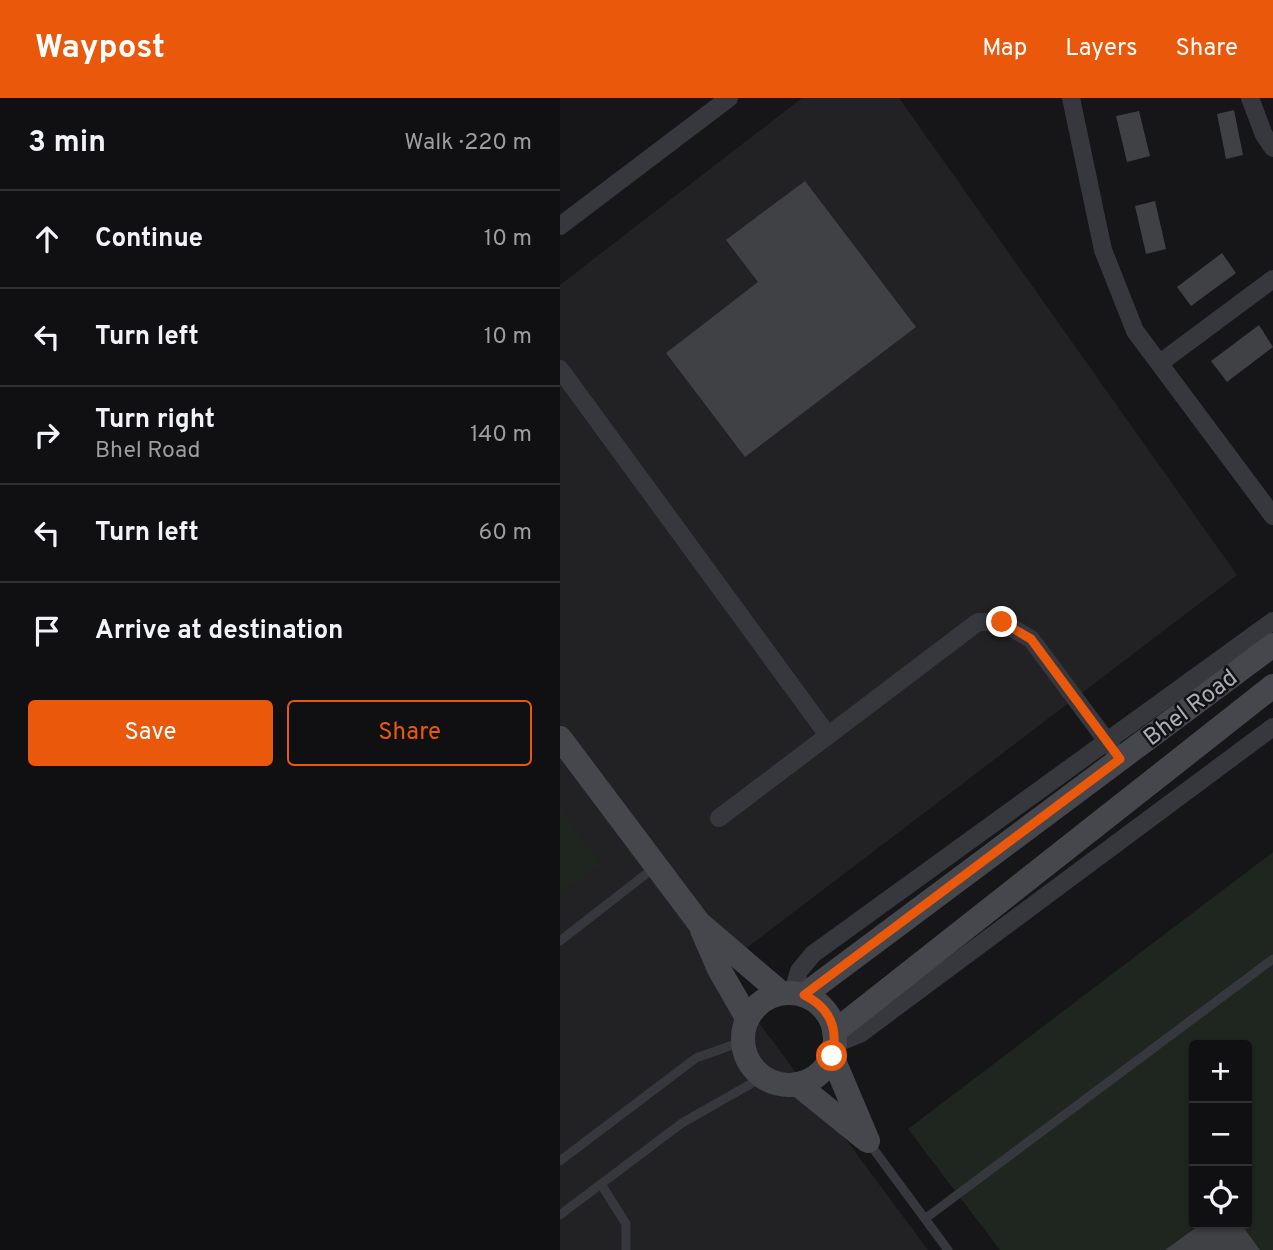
<!DOCTYPE html>
<html lang="en">
<head>
<meta charset="utf-8">
<style>
  :root { --surface:#101012; --page:#1e1e20; --text:#f1f3f6; --muted:#9c9d9f; --line:#303032; --accent:#ea580c }
  body { margin:0; font-family:Overpass,sans-serif; background:var(--page); color:var(--text) }
  .controls { position:absolute; right:21px; bottom:21px; display:grid; overflow:hidden; border-radius:7px; box-shadow:0 2px 5px #0004 }
  .controls button { width:63px; height:63px; display:grid; place-items:center; padding:0; border:0; border-bottom:2px solid var(--line); background:var(--surface); color:var(--text); font:35px sans-serif }
  .stop { position:absolute; width:21px; height:21px; margin:-16px; border:5px solid #ea580c; border-radius:50%; background:#fff }
  .stop.end { background:#ea580c; border-color:#fff; box-shadow:0 2px 7px #0008 }
  .list { margin:0; padding:0; list-style:none }
  h2 { display:flex; justify-content:space-between; align-items:center; height:91px; margin:0; padding:0 28px; font-size:30px }
  h2 small { font-size:23px; font-weight:400; color:var(--muted) }
  .list li { display:grid; grid-template-columns:46px 1fr auto; gap:21px; align-items:center; box-sizing:border-box; height:98px; padding:0 28px; border-top:2px solid var(--line) }
  .list b { display:block; font-size:26px; white-space:nowrap }
  .list p { margin:0; font-size:23px; white-space:nowrap; color:var(--muted) }
  .list em { font-size:23px; font-style:normal; color:var(--muted) }
  .actions { display:flex; gap:14px; padding:21px 28px }
  .actions a { flex:1; padding:16px 0; border:2px solid var(--accent); border-radius:7px; text-align:center; font-size:24px; color:var(--accent) }
  .actions .main { background:var(--accent); color:#fff }
  .icon { flex:none; width:38px; height:38px; fill:none; stroke:currentColor; stroke-width:2; stroke-linecap:round; stroke-linejoin:round }
  .map { position:relative; flex:none; width:713px; height:1152px; overflow:hidden }
  header { display:flex; align-items:center; gap:42px; box-sizing:border-box; height:98px; padding:0 35px; background:var(--accent); color:#fff }
  header strong { font-size:33px }
  nav { display:flex; gap:38px; margin-inline-start:auto; font-size:24px }
  main { display:flex }
  aside { flex:1; background:var(--surface) }
  .map>svg:first-child { display:block }
  .built { fill:#222225 }
  .green { fill:#1e261f; fill-rule:evenodd }
  .building { fill:#404145 }
  .lines { fill:none; stroke-linecap:round; stroke-linejoin:round }
  .lane { stroke:#37383d; stroke-width:9 }
  .street { stroke:#37383d; stroke-width:18 }
  .secondary { stroke:#45474d; stroke-width:24 }
  .route { stroke:#ea580c; stroke-width:9 }
  .labels { text-anchor:middle; stroke-width:5; stroke-linejoin:round; paint-order:stroke }
  .street-label { font-size:24px; fill:#a8adb8; stroke:#111113 }
</style>
</head>
<body>
<header>
<strong>Waypost</strong>
<nav><a>Map</a><a>Layers</a><a>Share</a></nav>
</header>
<main>
<aside>
<h2>3 min<small>Walk · 220 m</small></h2>
<ul class="list">
<li><svg class="icon" aria-label="ahead" viewBox="0 0 24 24"><path d="M12 20V5M6 11l6-6 6 6"/></svg><div><b>Continue</b></div><em>10 m</em></li>
<li><svg class="icon" aria-label="left" viewBox="0 0 24 24"><path d="M17 20v-9H6M10 6l-5 5 5 5"/></svg><div><b>Turn left</b></div><em>10 m</em></li>
<li><svg class="icon" aria-label="right" viewBox="0 0 24 24"><path d="M7 20v-9h11M14 6l5 5-5 5"/></svg><div><b>Turn right</b><p>Bhel Road</p></div><em>140 m</em></li>
<li><svg class="icon" aria-label="left" viewBox="0 0 24 24"><path d="M17 20v-9H6M10 6l-5 5 5 5"/></svg><div><b>Turn left</b></div><em>60 m</em></li>
<li><svg class="icon" aria-label="arrive" viewBox="0 0 24 24"><path d="M6 21V4h12l-3 4 3 4H6"/></svg><div><b>Arrive at destination</b></div></li>
</ul>
<div class="actions"><a class="main">Save</a><a>Share</a></div>
</aside>
<div class="map">
<svg width="713" height="1152" viewBox="0 0 713 1152">
  <rect width="100%" height="100%" fill="#161618"/>
  <!-- built -->
  <polygon class="built" points="242,0 339,0 677,477 159,871 368,1152 0,1152 0,187"/>
  <!-- green -->
  <g class="green">
    <polygon points="0,710 41,766 0,795"/>
    <path d="M713,754V1152H440L348,1031ZM634,947H687V1126H634Z"/>
  </g>
  <!-- building -->
  <g class="building">
    <polygon points="674,12 683,57 666,61 657,16"/>
    <polygon points="579,13 590,58 567,64 556,18"/>
    <polygon points="245,83 356,229 185,359 106,255 198,184 166,142"/>
    <polygon points="595,103 606,151 586,156 575,108"/>
    <polygon points="662,155 676,175 631,208 617,189"/>
    <polygon points="699,227 713,249 667,284 651,263"/>
    <polygon points="641,1126 681,1126 700,1152 605,1152"/>
  </g>
  <g class="lines">
    <!-- lane -->
    <g class="lane">
      <polyline points="0,843 95,769"/>
      <polyline points="309,1045 388,1152"/>
      <polyline points="0,1063 136,960 181,944"/>
      <polyline points="41,1086 66,1126 66,1152"/>
      <polyline points="0,1117 122,1025 203,979"/>
      <polyline points="366,1120 713,861"/>
    </g>
    <!-- street -->
    <g class="street">
      <polyline points="511,0 543,152 575,233 713,418"/>
      <polyline points="690,0 704,37 713,50"/>
      <polyline points="0,128 169,0"/>
      <polyline points="600,265 713,181"/>
      <polyline points="0,271 267,636"/>
      <polyline points="159,720 418,524 442,524 471,541 552,650"/>
      <polyline points="233,894 239,873 253,856 713,523"/>
      <polyline points="275,946 300,936 713,629"/>
    </g>
    <!-- secondary -->
    <g class="secondary">
      <polyline points="0,640 139,825 221,895"/>
      <polyline points="142,832 159,871 187,920"/>
      <circle cx="229" cy="941" r="46"/>
      <polyline points="244,897 713,547"/>
      <polyline points="274,934 713,588"/>
      <polyline points="272,958 308,1043"/>
      <polyline points="237,986 305,1041"/>
    </g>
  </g>
  <g class="lines">
    <!-- route -->
    <path class="route" d="M272,958C279,930 269,909 244,897L560,661L471,541L442,524"/>
  </g>
  <g class="labels">
    <!-- street labels -->
    <g class="street-label">
      <text transform="translate(630 609) rotate(-37)" y="8">Bhel Road</text>
    </g>
  </g>
</svg>
<div class="controls">
<button>+</button>
<button>−</button>
<button><svg class="icon" aria-label="locate" viewBox="0 0 24 24"><circle cx="12" cy="12" r="6"/><path d="M12 2v4M12 18v4M2 12h4M18 12h4"/></svg></button>
</div>
<div class="stop" style="left:272px;top:958px"></div>
<div class="stop end" style="left:442px;top:524px"></div>
</div>
</main>
</body>
</html>
